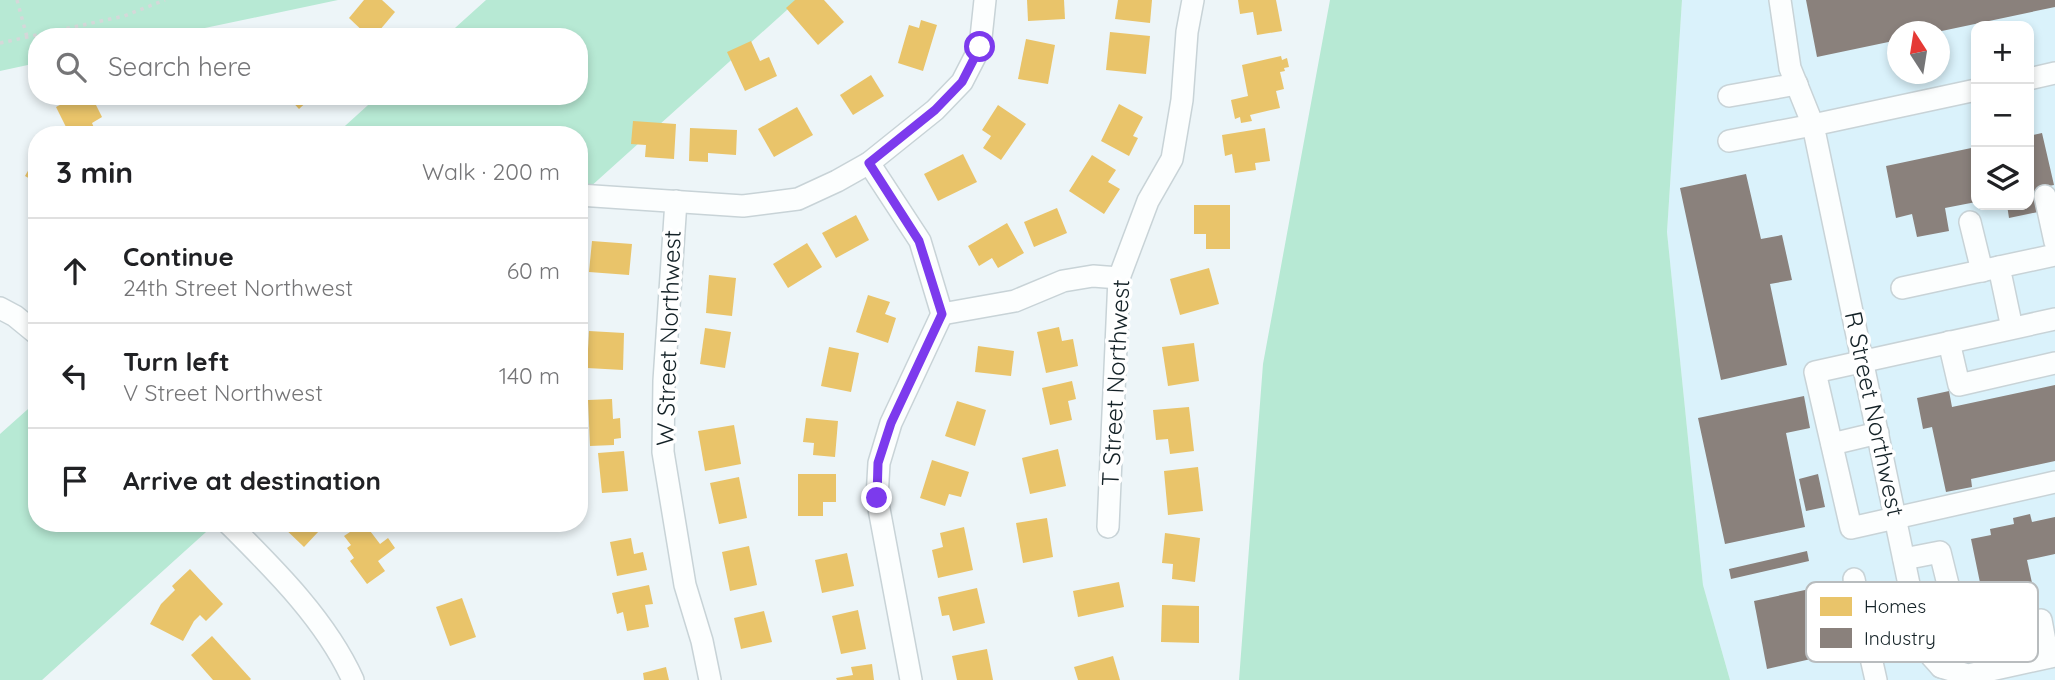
<!DOCTYPE html>
<html lang="en">
<head>
<meta charset="utf-8">
<style>
  :root { --surface:#fff; --page:#f6f6f6; --text:#202124; --muted:#757577; --line:#e0e0e0 }
  body { margin:0; font-family:Quicksand,sans-serif; background:var(--page); color:var(--text) }
  .controls { position:absolute; right:21px; top:21px; display:grid; overflow:hidden; border-radius:14px; box-shadow:0 4px 10px #0003 }
  .controls button { width:63px; height:63px; display:grid; place-items:center; padding:0; border:0; border-bottom:2px solid var(--line); background:var(--surface); color:var(--text); font:35px sans-serif }
  .compass { position:absolute; left:1887px; top:21px; width:63px; height:63px; border-radius:50%; background:var(--surface); box-shadow:0 4px 10px #0003; rotate:348deg }
  .stop { position:absolute; width:21px; height:21px; margin:-16px; border:5px solid #7c3aed; border-radius:50%; background:#fff }
  .stop.end { background:#7c3aed; border-color:#fff; box-shadow:0 2px 7px #0008 }
  .list { margin:0; padding:0; list-style:none }
  h2 { display:flex; justify-content:space-between; align-items:center; height:91px; margin:0; padding:0 28px; font-size:30px }
  h2 small { font-size:23px; font-weight:400; color:var(--muted) }
  .list li { display:grid; grid-template-columns:46px 1fr auto; gap:21px; align-items:center; box-sizing:border-box; height:105px; padding:0 28px; border-top:2px solid var(--line) }
  .list b { display:block; font-size:26px; white-space:nowrap }
  .list p { margin:0; font-size:23px; white-space:nowrap; color:var(--muted) }
  .list em { font-size:23px; font-style:normal; color:var(--muted) }
  .icon { flex:none; width:38px; height:38px; fill:none; stroke:currentColor; stroke-width:2; stroke-linecap:round; stroke-linejoin:round }
  .map { position:relative; flex:none; width:2055px; height:680px; overflow:hidden }
  .search { position:absolute; background:var(--surface); box-shadow:0 4px 10px #0003; left:28px; top:28px; width:560px; height:77px; display:flex; align-items:center; gap:18px; box-sizing:border-box; padding:0 24px; border-radius:28px; color:var(--muted); font-size:26px }
  .panel { position:absolute; background:var(--surface); box-shadow:0 4px 10px #0003; left:28px; top:126px; width:560px; height:406px; border-radius:28px }
  .map>svg:first-child { display:block }
  .built { fill:#daf2fb; fill-rule:evenodd }
  .green { fill:#b7e9d4 }
  .homes { fill:#e9c46a }
  .industry { fill:#8a817c }
  .lines { fill:none; stroke-linecap:round; stroke-linejoin:round }
  .minor-casing { stroke:#c8d3d7; stroke-width:24 }
  .path { stroke:#d5d8d9; stroke-width:3.5; stroke-dasharray:3.5 5; stroke-linecap:butt }
  .minor { stroke:#fcfefe; stroke-width:21 }
  .route { stroke:#7c3aed; stroke-width:9 }
  .labels { text-anchor:middle; stroke-width:7; stroke-linejoin:round; paint-order:stroke }
  .street-label { font-size:24px; fill:#132126; stroke:#fff }
  .key { fill:#fff; stroke:#b8bcbe; stroke-width:2 }
  .key-label { font-size:19px; fill:#132126 }
</style>
</head>
<body>
<div class="map">
<svg width="2055" height="680" viewBox="0 0 2055 680">
  <rect width="100%" height="100%" fill="#edf5f8"/>
  <!-- built -->
  <path class="built" d="M1682,0H2055V680H1730L1703,585L1667,232ZM1976,26H2029V205H1976ZM1898,32H1940V74H1898Z"/>
  <!-- green -->
  <g class="green">
    <polygon points="0,0 338,0 162,37 37,37 37,63 0,71"/>
    <polygon points="486,0 798,0 579,197 579,135 335,135 378,96 579,96 579,37 445,37"/>
    <polygon points="1330,0 1682,0 1667,232 1703,585 1730,680 1239,680 1263,364"/>
    <polygon points="37,401 37,523 216,523 42,680 0,680 0,434"/>
  </g>
  <!-- homes -->
  <g class="homes">
    <polygon points="364,0 382,0 395,12 374,37 369,37 349,18"/>
    <polygon points="795,0 824,0 844,22 818,45 786,8"/>
    <polygon points="1027,0 1064,0 1065,19 1028,21"/>
    <polygon points="1118,0 1152,0 1150,23 1115,19"/>
    <polygon points="1238,0 1276,0 1282,31 1257,35 1253,12 1240,14"/>
    <polygon points="921,20 937,25 923,71 898,63 909,25 919,28"/>
    <polygon points="1110,32 1150,36 1146,74 1106,70"/>
    <polygon points="1026,39 1055,45 1048,84 1018,79"/>
    <polygon points="751,41 760,61 769,57 777,76 745,91 727,52"/>
    <polygon points="1281,56 1282,60 1287,58 1289,67 1284,68 1285,71 1280,72 1284,89 1276,91 1280,108 1250,115 1252,121 1241,123 1240,117 1235,119 1231,100 1248,96 1242,65"/>
    <polygon points="871,75 884,96 853,115 840,95"/>
    <polygon points="77,96 80,96 84,105 94,101 102,117 92,123 97,135 70,135 56,107"/>
    <polygon points="287,96 313,96 299,109"/>
    <polygon points="1119,104 1143,117 1133,136 1138,138 1129,156 1101,141"/>
    <polygon points="998,105 1026,124 1001,160 983,148 991,136 982,130"/>
    <polygon points="797,107 813,135 774,157 758,129"/>
    <polygon points="633,121 676,124 674,159 645,157 646,145 631,144"/>
    <polygon points="690,128 737,130 736,155 708,153 708,162 689,161"/>
    <polygon points="1265,128 1270,161 1255,163 1256,170 1235,173 1232,154 1225,156 1222,135"/>
    <polygon points="963,154 977,182 938,201 924,174"/>
    <polygon points="37,155 37,183 25,176"/>
    <polygon points="1092,155 1116,170 1108,182 1120,189 1104,214 1069,191"/>
    <polygon points="1194,205 1230,205 1230,249 1206,249 1206,234 1194,234"/>
    <polygon points="1057,208 1067,233 1034,247 1024,222"/>
    <polygon points="856,215 869,240 836,258 822,233"/>
    <polygon points="1007,223 1024,253 998,268 992,258 979,266 968,246"/>
    <polygon points="579,238 584,239 582,274 579,273"/>
    <polygon points="592,241 632,244 629,275 589,272"/>
    <polygon points="807,243 822,267 788,288 773,264"/>
    <polygon points="1209,268 1219,304 1180,315 1170,279"/>
    <polygon points="709,275 736,278 732,316 706,313"/>
    <polygon points="868,295 890,302 885,314 896,318 888,343 856,332"/>
    <polygon points="1059,327 1062,341 1073,339 1078,366 1046,373 1037,332"/>
    <polygon points="705,328 731,332 725,368 700,364"/>
    <polygon points="589,331 624,333 623,370 587,368"/>
    <polygon points="1194,343 1199,381 1168,386 1162,347"/>
    <polygon points="978,346 1014,351 1011,376 975,372"/>
    <polygon points="829,347 859,353 851,392 821,386"/>
    <polygon points="1072,381 1076,399 1068,401 1072,420 1050,425 1042,388"/>
    <polygon points="612,399 613,419 620,418 621,438 614,439 614,445 590,446 588,400"/>
    <polygon points="957,401 986,410 975,446 945,436"/>
    <polygon points="1189,407 1194,451 1170,454 1168,439 1156,440 1153,410"/>
    <polygon points="806,418 838,421 835,457 813,455 814,443 803,442"/>
    <polygon points="734,425 741,464 705,471 698,431"/>
    <polygon points="1058,449 1066,486 1030,494 1022,458"/>
    <polygon points="624,451 628,491 602,493 598,453"/>
    <polygon points="932,460 969,472 961,497 949,494 945,506 920,498"/>
    <polygon points="1198,467 1203,511 1168,515 1164,471"/>
    <polygon points="798,474 836,474 836,502 823,502 823,516 798,516"/>
    <polygon points="739,477 747,518 719,524 710,483"/>
    <polygon points="1047,518 1053,557 1023,563 1016,523"/>
    <polygon points="279,523 311,523 319,531 304,547"/>
    <polygon points="347,523 364,523 380,544 388,538 395,548 378,561 385,571 367,584 350,561 354,558 347,548 351,545 344,536 350,532 345,525"/>
    <polygon points="964,527 973,570 938,578 932,550 943,547 940,533"/>
    <polygon points="1165,533 1200,538 1195,582 1172,579 1173,564 1162,563"/>
    <polygon points="631,538 634,554 643,552 647,570 617,576 610,542"/>
    <polygon points="749,546 757,585 730,591 722,552"/>
    <polygon points="847,553 854,586 822,593 815,560"/>
    <polygon points="190,569 223,604 206,621 200,615 194,621 183,641 150,624 161,604 175,590 172,586"/>
    <polygon points="1119,582 1124,607 1078,617 1073,591"/>
    <polygon points="649,585 653,604 645,605 649,627 627,631 623,612 617,614 612,593"/>
    <polygon points="977,588 985,623 953,631 949,615 942,616 938,597"/>
    <polygon points="462,598 476,637 450,646 436,607"/>
    <polygon points="1162,605 1199,606 1199,643 1161,642"/>
    <polygon points="858,610 866,649 841,654 832,616"/>
    <polygon points="764,611 772,642 741,649 734,618"/>
    <polygon points="212,636 251,679 250,680 213,680 191,655"/>
    <polygon points="987,649 993,680 957,680 952,656"/>
    <polygon points="1113,656 1120,680 1078,680 1074,667"/>
    <polygon points="872,664 874,680 837,680 836,678 853,675 851,667"/>
    <polygon points="666,667 669,680 644,680 643,673"/>
  </g>
  <!-- industry -->
  <g class="industry">
    <polygon points="1806,0 2055,0 2055,7 1937,32 1898,32 1898,40 1817,57"/>
    <polygon points="2042,133 2054,185 2038,188 2043,211 2009,218 2007,205 2029,205 2029,136"/>
    <polygon points="1976,147 1976,202 1945,208 1949,231 1917,237 1912,214 1896,218 1886,166"/>
    <polygon points="1746,174 1761,239 1782,235 1792,280 1770,284 1787,365 1721,380 1680,188"/>
    <polygon points="2055,385 2055,461 1971,479 1972,487 1946,492 1932,427 1923,429 1917,398 1949,391 1952,407"/>
    <polygon points="1804,396 1810,428 1786,433 1805,527 1725,544 1698,418"/>
    <polygon points="1818,474 1825,507 1806,511 1799,479"/>
    <polygon points="2030,514 2032,522 2055,517 2055,554 2027,560 2034,592 1984,602 1971,539 1991,535 1990,529 2014,524 2013,518"/>
    <polygon points="1807,551 1809,561 1731,579 1729,569"/>
    <polygon points="1833,584 1846,651 1767,669 1754,601"/>
  </g>
  <g class="lines">
    <defs>
      <g id="minor">
        <polyline points="2029,79 2055,73"/>
        <polyline points="1729,96 1797,84"/>
        <polyline points="1729,141 1813,125 1790,68 1780,0"/>
        <polyline points="869,163 920,241 942,314 891,423 879,463 877,498 911,680"/>
        <polyline points="579,195 743,206 798,199 837,181 869,163 935,110 962,82 980,47 985,0"/>
        <polyline points="2045,196 2055,242"/>
        <polyline points="676,201 664,381 663,452 685,585 702,641 710,680"/>
        <polyline points="1970,222 1982,271"/>
        <polyline points="1902,288 1999,267"/>
        <polyline points="0,308 15,316 37,334"/>
        <polyline points="942,314 1015,301 1063,281 1093,276 1119,278"/>
        <polyline points="2055,319 1815,372 1851,528 2055,482"/>
        <polyline points="2012,328 1999,267 2055,255"/>
        <polyline points="1949,342 1959,385 2055,363"/>
        <polyline points="1832,444 1878,433"/>
        <path d="M228,523C274,569 326,620 353,680"/>
        <polyline points="1108,527 1119,278 1148,201 1172,159 1182,100 1187,32 1193,0"/>
        <polyline points="1904,559 1940,552 1956,617 1987,631 2041,620 2048,657"/>
        <polyline points="1854,579 1861,614"/>
        <polyline points="1941,667 1932,657 1920,637 1813,125 1976,90"/>
        <polyline points="1941,667 1968,675 2055,656"/>
        <polyline points="1876,680 1861,614 1912,603"/>
      </g>
    </defs>
    <!-- minor casing -->
    <use href="#minor" class="minor-casing"/>
    <!-- path -->
    <g class="path">
      <polyline points="17,0 27,37"/>
      <polyline points="0,43 124,16 165,0"/>
    </g>
    <!-- minor -->
    <use href="#minor" class="minor"/>
  </g>
  <g class="lines">
    <!-- route -->
    <polyline class="route" points="877,498 878,463 891,423 942,314 919,241 869,163 935,110 962,82 980,47"/>
  </g>
  <g class="labels">
    <!-- street labels -->
    <g class="street-label">
      <text transform="translate(669 338) rotate(-88)" y="8">W Street Northwest</text>
      <text transform="translate(1116 383) rotate(-87)" y="8">T Street Northwest</text>
      <text transform="translate(1874 414) rotate(78)" y="8">R Street Northwest</text>
    </g>
  </g>
  <!-- legend -->
  <rect x="1806" y="582" width="232" height="80" rx="10" class="key"/>
  <rect x="1820" y="597" width="32" height="19" fill="#e9c46a"/>
  <rect x="1820" y="628" width="32" height="20" fill="#8a817c"/>
  <g class="key-label">
    <text x="1864" y="613">Homes</text>
    <text x="1864" y="645">Industry</text>
  </g>
</svg>
<div class="controls">
<button>+</button>
<button>−</button>
<button><svg class="icon" aria-label="layers" viewBox="0 0 24 24"><path d="M12 4l9 5-9 5-9-5zM3 14l9 5 9-5"/></svg></button>
</div>
<svg class="compass" viewBox="-18 -18 36 36"><path d="M0-13l5 13h-10z" fill="#e53935"/><path d="M0 13l5-13h-10z" fill="#757577"/></svg>
<div class="stop" style="left:980px;top:47px"></div>
<div class="stop end" style="left:877px;top:498px"></div>
<div class="search"><svg class="icon" aria-label="search" viewBox="0 0 24 24"><circle cx="10" cy="10" r="6"/><path d="M15 15l6 6"/></svg>Search here</div>
<section class="panel">
<h2>3 min<small>Walk · 200 m</small></h2>
<ul class="list">
<li><svg class="icon" aria-label="ahead" viewBox="0 0 24 24"><path d="M12 20V5M6 11l6-6 6 6"/></svg><div><b>Continue</b><p>24th Street Northwest</p></div><em>60 m</em></li>
<li><svg class="icon" aria-label="left" viewBox="0 0 24 24"><path d="M17 20v-9H6M10 6l-5 5 5 5"/></svg><div><b>Turn left</b><p>V Street Northwest</p></div><em>140 m</em></li>
<li><svg class="icon" aria-label="arrive" viewBox="0 0 24 24"><path d="M6 21V4h12l-3 4 3 4H6"/></svg><div><b>Arrive at destination</b></div></li>
</ul>
</section>
</div>
</body>
</html>
